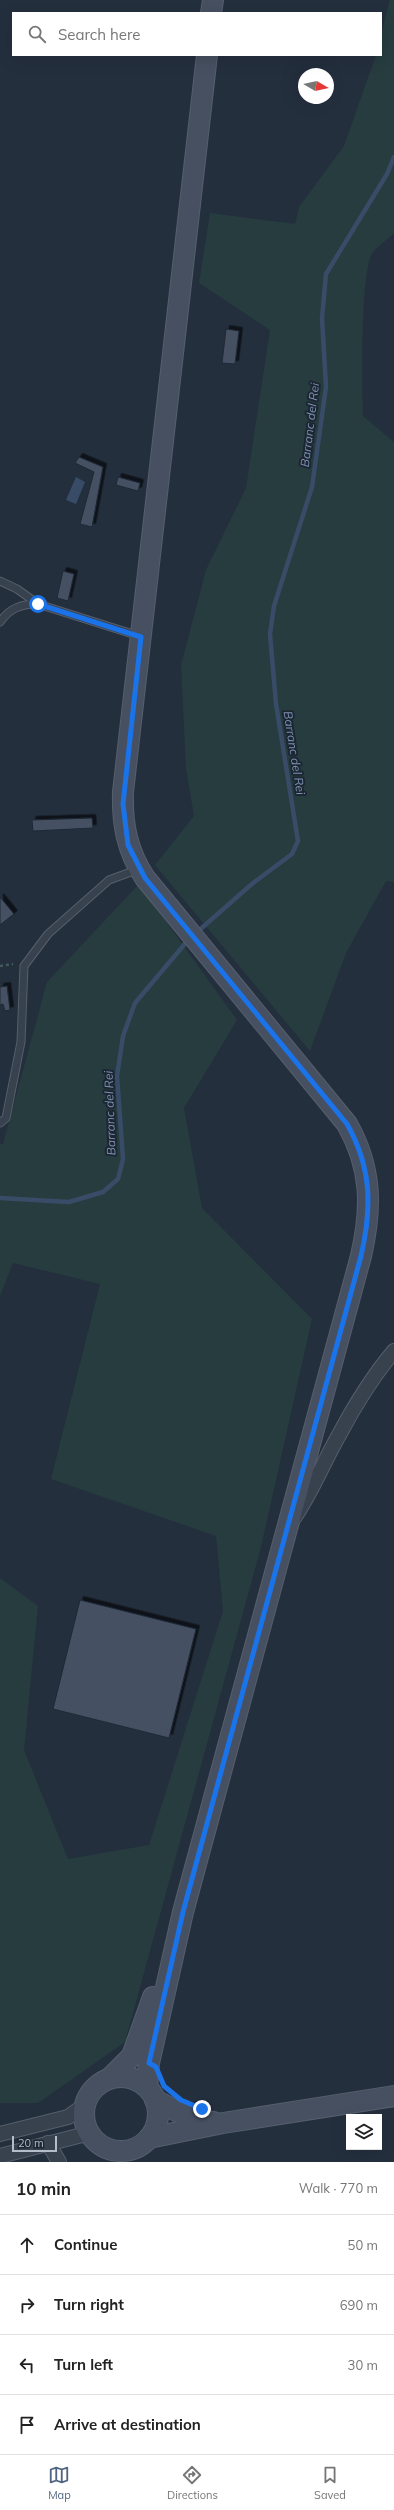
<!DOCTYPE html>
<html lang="en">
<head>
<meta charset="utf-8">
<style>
  :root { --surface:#fff; --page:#f6f6f6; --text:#222; --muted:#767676; --line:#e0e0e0; --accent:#516482 }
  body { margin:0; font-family:Mulish,sans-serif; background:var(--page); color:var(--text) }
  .controls { position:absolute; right:12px; bottom:12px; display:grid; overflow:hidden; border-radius:0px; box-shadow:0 4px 16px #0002 }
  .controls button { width:36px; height:36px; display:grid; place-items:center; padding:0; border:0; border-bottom:1px solid var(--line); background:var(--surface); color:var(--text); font:20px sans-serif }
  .compass { position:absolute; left:298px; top:68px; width:36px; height:36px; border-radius:50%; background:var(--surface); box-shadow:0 4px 16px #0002; rotate:99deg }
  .scale { position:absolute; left:12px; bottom:10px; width:45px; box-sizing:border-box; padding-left:4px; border:2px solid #b4bcc9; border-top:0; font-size:11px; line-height:14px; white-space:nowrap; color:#b4bcc9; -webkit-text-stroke:3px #1d2633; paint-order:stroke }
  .stop { position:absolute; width:12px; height:12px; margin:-9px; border:3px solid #1a73e8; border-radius:50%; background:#fff }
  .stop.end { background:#1a73e8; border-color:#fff; box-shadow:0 1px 4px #0008 }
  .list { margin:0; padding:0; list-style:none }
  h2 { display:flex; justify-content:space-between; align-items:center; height:52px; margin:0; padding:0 16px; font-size:17px }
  h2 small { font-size:13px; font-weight:400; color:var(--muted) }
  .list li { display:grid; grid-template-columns:26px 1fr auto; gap:12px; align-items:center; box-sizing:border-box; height:60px; padding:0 16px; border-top:1px solid var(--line) }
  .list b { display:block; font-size:15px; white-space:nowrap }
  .list em { font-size:13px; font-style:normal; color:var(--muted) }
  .icon { flex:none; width:22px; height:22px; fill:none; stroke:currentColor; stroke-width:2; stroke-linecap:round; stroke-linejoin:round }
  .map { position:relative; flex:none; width:394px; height:2162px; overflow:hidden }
  .search { position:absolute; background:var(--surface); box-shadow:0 4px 16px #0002; left:12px; right:12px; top:12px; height:44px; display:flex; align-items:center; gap:10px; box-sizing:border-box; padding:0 14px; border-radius:0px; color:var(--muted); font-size:15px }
  .sheet { height:292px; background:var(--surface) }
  nav { display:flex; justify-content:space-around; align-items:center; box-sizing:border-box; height:56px; border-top:1px solid var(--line); background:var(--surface); font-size:11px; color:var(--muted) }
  nav a { display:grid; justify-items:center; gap:2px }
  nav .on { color:var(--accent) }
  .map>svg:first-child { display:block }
  .green { fill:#263c3f }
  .water { fill:#394c67 }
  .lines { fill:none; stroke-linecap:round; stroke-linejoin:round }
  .stream { stroke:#394c67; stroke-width:4.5 }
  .building { fill:#455162; stroke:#1f2835; filter:url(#shadow) }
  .lane-casing { stroke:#565f6c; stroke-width:9 }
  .street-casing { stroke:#565f6c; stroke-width:16 }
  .secondary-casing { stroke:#565f6c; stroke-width:22 }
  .path { stroke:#44595c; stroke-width:2.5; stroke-dasharray:3 3; stroke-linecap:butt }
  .lane { stroke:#38414e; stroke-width:7 }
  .street { stroke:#38414e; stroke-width:14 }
  .secondary { stroke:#465061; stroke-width:20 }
  .route { stroke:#1a73e8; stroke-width:5 }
  .labels { text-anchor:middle; stroke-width:4; stroke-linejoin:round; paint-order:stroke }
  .water-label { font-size:12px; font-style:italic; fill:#7c92b1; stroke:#1d2633 }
</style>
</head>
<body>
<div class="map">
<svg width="394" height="2162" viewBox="0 0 394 2162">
  <defs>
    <filter id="shadow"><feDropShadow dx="3.5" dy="-3.5" stdDeviation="0" flood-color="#0009"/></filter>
  </defs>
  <rect width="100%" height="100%" fill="#242f3e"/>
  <!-- green -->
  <g class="green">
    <path d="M390,0H394V233C388,239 379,245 373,252C360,269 362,388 363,416L394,442V882L386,881L346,953L310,1051L155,865L194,816L186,768L181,665L206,570L246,488L270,330L199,283L210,213L295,224L299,207L344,146L376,55H381V34Z"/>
    <polygon points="139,884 237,1020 184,1108 202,1208 312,1319 261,1547 125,2042 38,2103 0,2103 0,1578 38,1606 24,1750 68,1859 149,1845 223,1611 216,1536 51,1479 100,1284 13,1263 0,1296 0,1144 3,1144 47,982"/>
  </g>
  <!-- water -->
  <polygon class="water" points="76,477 85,482 76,504 66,500"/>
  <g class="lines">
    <!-- stream -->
    <g class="stream">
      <polyline points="196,933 253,883 292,854 298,841 276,704 270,634 274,606 312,487 326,387 322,318 326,274 387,174 394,157"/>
      <polyline points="0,1198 69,1202 103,1192 118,1179 123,1159 117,1076 123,1036 135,1003 189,939"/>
    </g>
  </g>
  <!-- building -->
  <g class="building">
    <polygon points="226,329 239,331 235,364 222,363"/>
    <polygon points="79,457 103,467 92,527 80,524 94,472 75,463"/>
    <polygon points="118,477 140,483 138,491 116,485"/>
    <polygon points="63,571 74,574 68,601 57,598"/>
    <polygon points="92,818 93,828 33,831 32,820"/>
    <polygon points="0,897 14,914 0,925"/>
    <polygon points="7,986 10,1010 5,1011 3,1004 0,1005 0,987"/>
    <polygon points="80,1600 196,1629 169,1738 53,1709"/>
  </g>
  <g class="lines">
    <defs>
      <g id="lane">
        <polyline points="0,581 17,589 38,604 139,636"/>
        <path d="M0,622C10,608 21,604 38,604"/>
        <polyline points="0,1123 6,1118 21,1042 24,966 48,934 109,880 139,869"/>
      </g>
      <g id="street">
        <path d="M294,1518C312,1492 323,1463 339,1435C355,1405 372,1377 394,1351"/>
        <polyline points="0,2134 68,2117 85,2105"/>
        <polyline points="48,2143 59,2162"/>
        <polyline points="0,2156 90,2133"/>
      </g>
      <g id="secondary">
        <polyline points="211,13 213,0"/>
        <circle cx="121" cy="2114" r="37"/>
        <polyline points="110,2078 132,2056 153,1997"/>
        <path d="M147,2087L149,2063L183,1912L361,1256C372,1208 372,1168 347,1124L145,878C127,851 122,824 123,792L207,55"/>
        <polyline points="155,2100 192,2119 213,2122"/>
        <polyline points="149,2138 223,2123 394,2096"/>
      </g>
    </defs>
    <!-- lane casing -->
    <use href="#lane" class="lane-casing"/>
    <!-- street casing -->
    <use href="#street" class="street-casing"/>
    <!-- secondary casing -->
    <use href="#secondary" class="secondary-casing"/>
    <!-- path -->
    <g class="path">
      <polyline points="0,966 13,964"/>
      <polyline points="85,2090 94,2082"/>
    </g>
    <!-- lane -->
    <use href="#lane" class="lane"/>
    <!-- street -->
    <use href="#street" class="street"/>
    <!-- secondary -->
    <use href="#secondary" class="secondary"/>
  </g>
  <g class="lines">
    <!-- route -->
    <path class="route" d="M38,604L141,637L123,804L128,845L145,878L347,1124C372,1168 372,1208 361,1256L183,1912L149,2063L156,2067L164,2086L181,2100L202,2109"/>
  </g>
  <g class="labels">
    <!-- water labels -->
    <g class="water-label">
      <text transform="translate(310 425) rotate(-83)" y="4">Barranc del Rei</text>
      <text transform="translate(294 753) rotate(81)" y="4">Barranc del Rei</text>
      <text transform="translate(110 1113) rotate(-92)" y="4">Barranc del Rei</text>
    </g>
  </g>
</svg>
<div class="controls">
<button><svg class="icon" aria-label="layers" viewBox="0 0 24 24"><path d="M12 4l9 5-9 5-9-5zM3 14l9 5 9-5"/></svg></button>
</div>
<svg class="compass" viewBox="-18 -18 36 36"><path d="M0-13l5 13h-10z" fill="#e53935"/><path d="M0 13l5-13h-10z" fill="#767676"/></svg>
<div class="scale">20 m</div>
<div class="stop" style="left:38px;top:604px"></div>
<div class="stop end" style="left:202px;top:2109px"></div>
<div class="search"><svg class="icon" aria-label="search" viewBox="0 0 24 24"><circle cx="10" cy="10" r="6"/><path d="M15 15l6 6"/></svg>Search here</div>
</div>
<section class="sheet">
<h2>10 min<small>Walk · 770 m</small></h2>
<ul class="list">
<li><svg class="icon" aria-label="ahead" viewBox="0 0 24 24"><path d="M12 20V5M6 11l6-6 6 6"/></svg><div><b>Continue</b></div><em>50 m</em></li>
<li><svg class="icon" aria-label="right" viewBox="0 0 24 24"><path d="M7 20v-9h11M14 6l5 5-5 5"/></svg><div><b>Turn right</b></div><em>690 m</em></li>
<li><svg class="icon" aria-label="left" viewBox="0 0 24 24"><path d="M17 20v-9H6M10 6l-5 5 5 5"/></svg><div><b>Turn left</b></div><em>30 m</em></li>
<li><svg class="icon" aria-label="arrive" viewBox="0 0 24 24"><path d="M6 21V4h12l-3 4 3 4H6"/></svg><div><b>Arrive at destination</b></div></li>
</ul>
</section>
<nav>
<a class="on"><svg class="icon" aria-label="map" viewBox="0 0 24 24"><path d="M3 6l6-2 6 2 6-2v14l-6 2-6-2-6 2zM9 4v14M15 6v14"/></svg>Map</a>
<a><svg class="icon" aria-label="directions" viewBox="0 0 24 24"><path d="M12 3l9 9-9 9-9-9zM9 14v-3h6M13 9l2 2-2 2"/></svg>Directions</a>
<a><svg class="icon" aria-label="saved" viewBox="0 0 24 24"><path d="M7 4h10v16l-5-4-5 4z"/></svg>Saved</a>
</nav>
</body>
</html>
